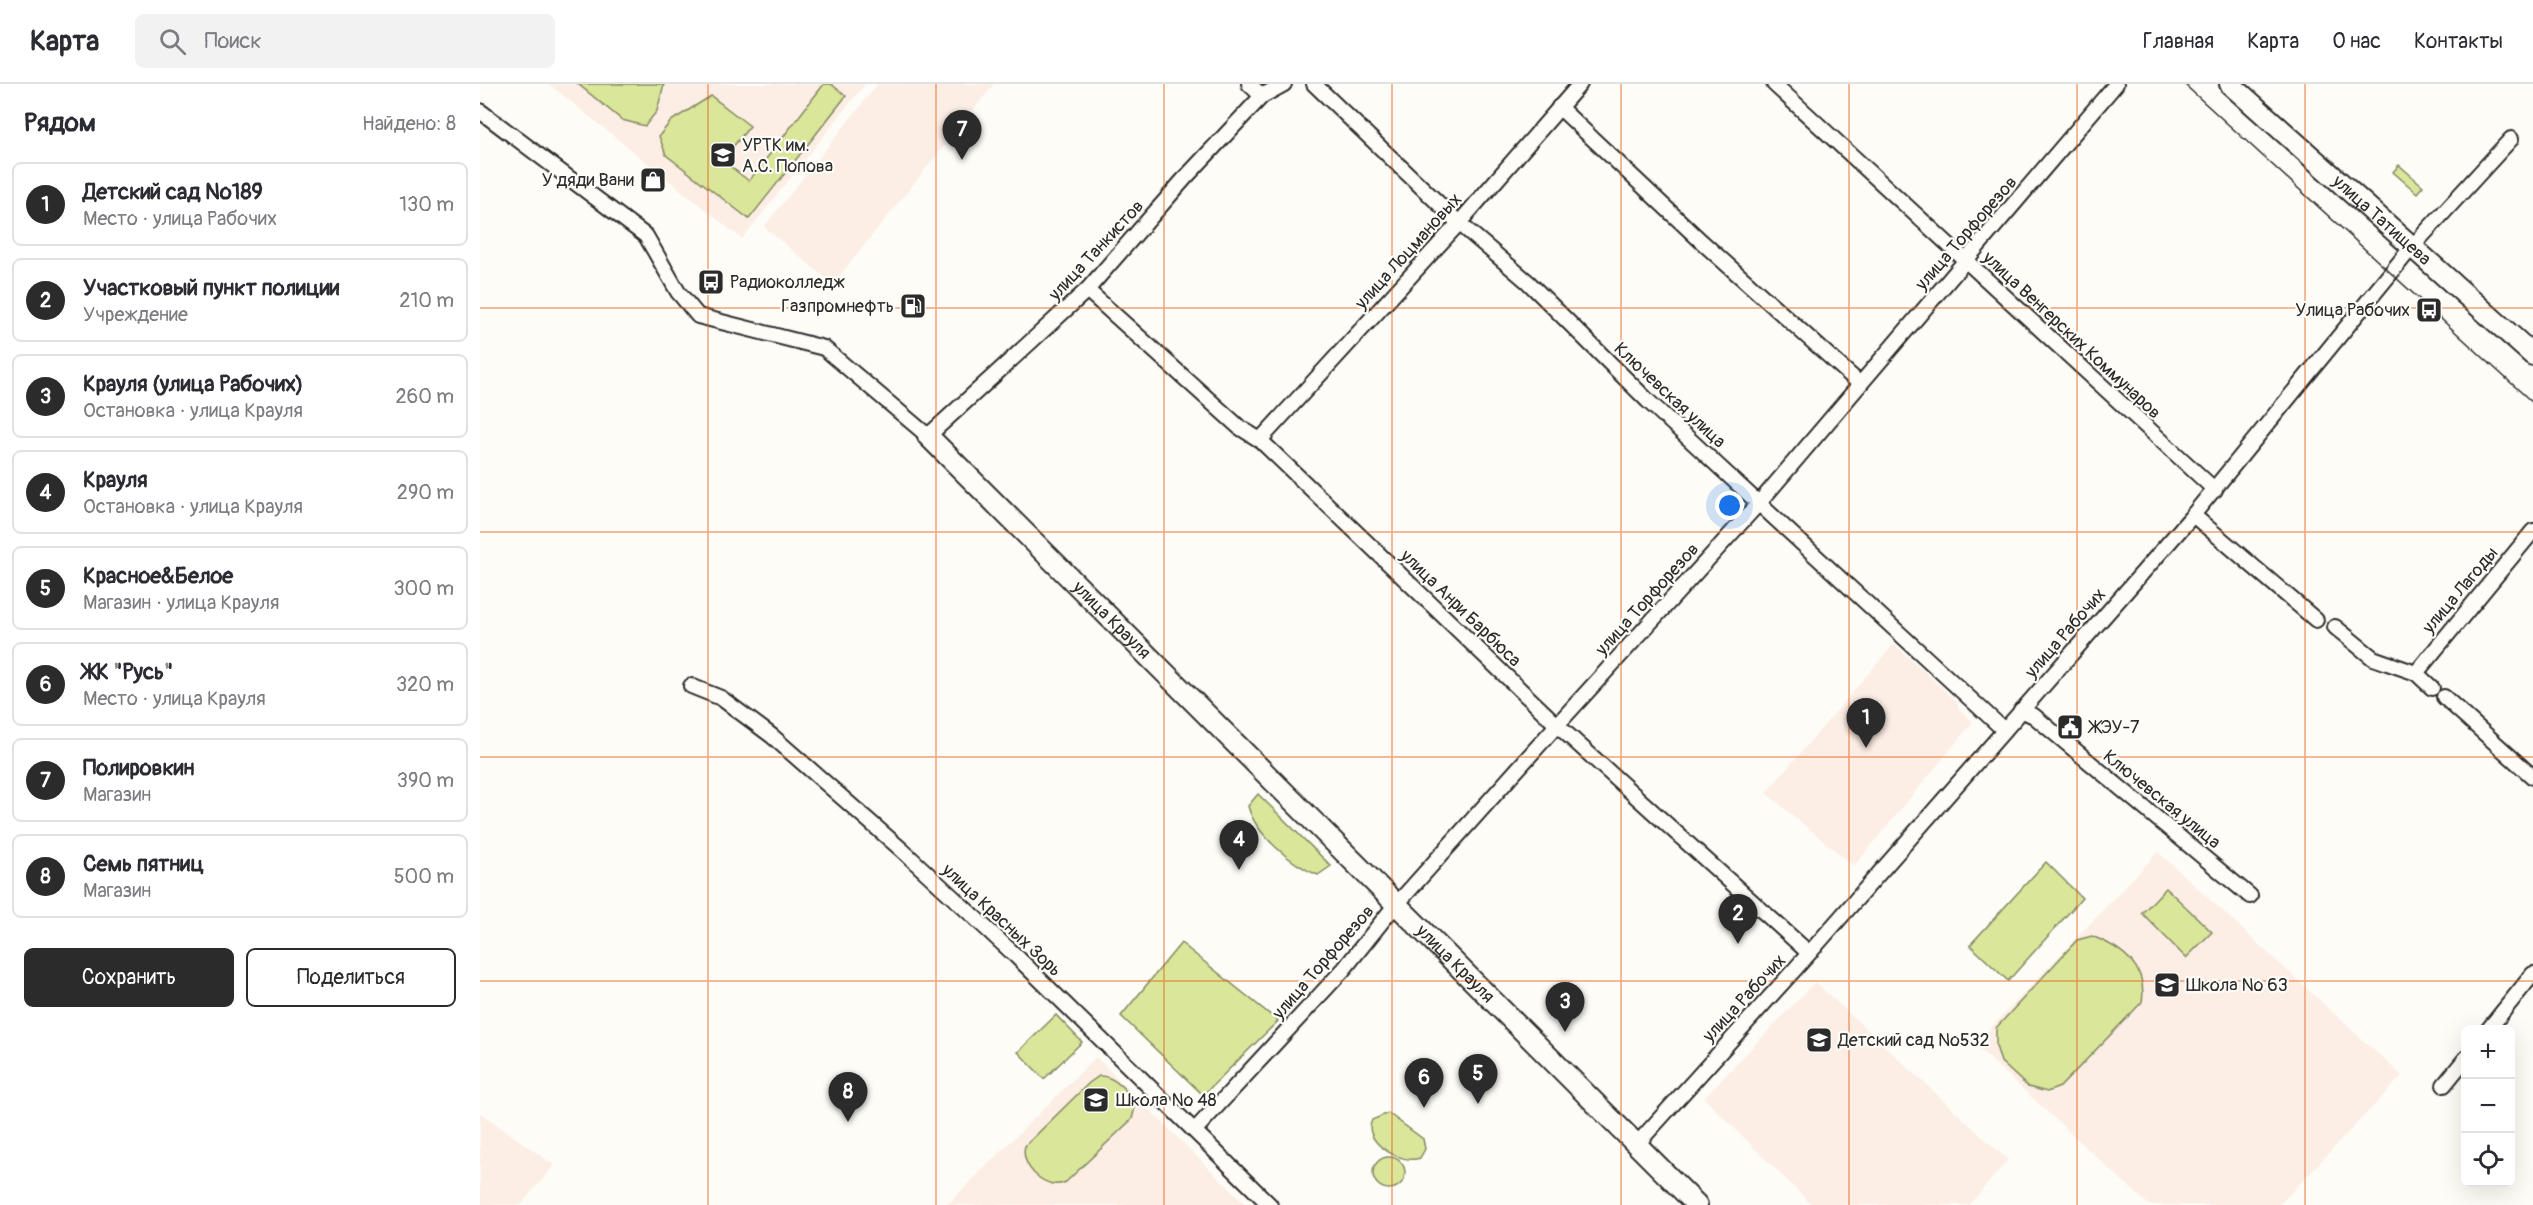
<!DOCTYPE html>
<html lang="ru">
<head>
<meta charset="utf-8">
<style>
  :root { --surface:#fff; --page:#f2f2f3; --text:#2b2b33; --muted:#7c7c81; --line:#e1e1e2; --accent:#2b2b2b }
  body { margin:0; font-family:Pangolin,sans-serif; background:var(--page); color:var(--text) }
  .controls { position:absolute; right:18px; bottom:18px; display:grid; overflow:hidden; border-radius:9px; box-shadow:0 6px 24px #0002 }
  .controls button { width:54px; height:54px; display:grid; place-items:center; padding:0; border:0; border-bottom:2px solid var(--line); background:var(--surface); color:var(--text); font:30px sans-serif }
  .you { position:absolute; left:1250px; top:422px; width:21px; height:21px; margin:-15px; border:4px solid #fff; border-radius:50%; background:#1a73e8; box-shadow:0 0 0 9px #1a73e833 }
  .badge { display:grid; place-items:center; width:39px; height:39px; border-radius:50%; background:var(--accent); color:#fff; font-size:20px; font-weight:700 }
  .pin { position:absolute; translate:-50% -50px; filter:drop-shadow(0 2px 3px #0008) }
  .pin::after { content:''; position:absolute; top:32px; width:21px; height:18px; background:inherit; clip-path:polygon(0 0,100% 0,50% 100%) }
  .list { margin:0; padding:0; list-style:none }
  h2 { display:flex; justify-content:space-between; align-items:center; height:78px; margin:0; padding:0 24px; font-size:26px }
  h2 small { font-size:20px; font-weight:400; color:var(--muted) }
  .list li { display:grid; grid-template-columns:39px 1fr auto; gap:18px; align-items:center; box-sizing:border-box; height:84px; margin:0 12px 12px; padding:0 12px; border:2px solid var(--line); border-radius:9px }
  .list b { display:block; font-size:22px; white-space:nowrap }
  .list p { margin:0; font-size:20px; white-space:nowrap; color:var(--muted) }
  .list em { font-size:20px; font-style:normal; color:var(--muted) }
  .actions { display:flex; gap:12px; padding:18px 24px }
  .actions a { flex:1; padding:14px 0; border:2px solid var(--accent); border-radius:9px; text-align:center; font-size:21px; color:var(--accent) }
  .actions .main { background:var(--accent); color:#fff }
  .icon { flex:none; width:33px; height:33px; fill:none; stroke:currentColor; stroke-width:2; stroke-linecap:round; stroke-linejoin:round }
  .map { position:relative; flex:none; width:2053px; height:1121px; overflow:hidden }
  header { display:flex; align-items:center; gap:36px; box-sizing:border-box; height:84px; padding:0 30px; background:var(--surface); border-bottom:2px solid var(--line) }
  header strong { font-size:28px }
  nav { display:flex; gap:33px; margin-inline-start:auto; font-size:21px }
  .search { width:420px; height:54px; background:var(--page); display:flex; align-items:center; gap:15px; box-sizing:border-box; padding:0 21px; border-radius:9px; color:var(--muted); font-size:22px }
  main { display:flex }
  aside { flex:1; background:var(--surface) }
  .map>svg:first-child { display:block }
  .built { fill:#fcede5 }
  .green { fill:#dae699; stroke:#828862; stroke-width:1.5 }
  .lines { fill:none; stroke-linecap:round; stroke-linejoin:round }
  .street-casing { stroke:#2b2b2b; stroke-width:18 }
  .secondary-casing { stroke:#2b2b2b; stroke-width:24 }
  .street { stroke:#fdfcf7; stroke-width:14 }
  .secondary { stroke:#fdfcf7; stroke-width:20 }
  .tram { stroke:#2b2b2b; stroke-width:1.5 }
  .grid { fill:none; stroke:#e8590c; stroke-width:1.5; stroke-opacity:0.55 }
  .labels { text-anchor:middle; stroke-width:4.5; stroke-linejoin:round; paint-order:stroke }
  .poi-label { font-size:18px; fill:#2b2b2b; stroke:#fdfcf7; text-anchor:start }
  .street-label { font-size:18px; fill:#2b2b2b; stroke:#fdfcf7 }
</style>
</head>
<body>
<header>
<strong>Карта</strong>
<div class="search"><svg class="icon" aria-label="search" viewBox="0 0 24 24"><circle cx="10" cy="10" r="6"/><path d="M15 15l6 6"/></svg>Поиск</div>
<nav><a>Главная</a><a>Карта</a><a>О нас</a><a>Контакты</a></nav>
</header>
<main>
<aside>
<h2>Рядом<small>Найдено: 8</small></h2>
<ul class="list">
<li><span class="badge">1</span><div><b>Детский сад №189</b><p>Место · улица Рабочих</p></div><em>130 m</em></li>
<li><span class="badge">2</span><div><b>Участковый пункт полиции</b><p>Учреждение</p></div><em>210 m</em></li>
<li><span class="badge">3</span><div><b>Крауля (улица Рабочих)</b><p>Остановка · улица Крауля</p></div><em>260 m</em></li>
<li><span class="badge">4</span><div><b>Крауля</b><p>Остановка · улица Крауля</p></div><em>290 m</em></li>
<li><span class="badge">5</span><div><b>Красное&amp;Белое</b><p>Магазин · улица Крауля</p></div><em>300 m</em></li>
<li><span class="badge">6</span><div><b>ЖК &quot;Русь&quot;</b><p>Место · улица Крауля</p></div><em>320 m</em></li>
<li><span class="badge">7</span><div><b>Полировкин</b><p>Магазин</p></div><em>390 m</em></li>
<li><span class="badge">8</span><div><b>Семь пятниц</b><p>Магазин</p></div><em>500 m</em></li>
</ul>
<div class="actions"><a class="main">Сохранить</a><a>Поделиться</a></div>
</aside>
<div class="map">
<svg width="2053" height="1121" viewBox="0 0 2053 1121">
  <rect width="100%" height="100%" fill="#fdfcf7"/>
  <filter id="ink" filterUnits="userSpaceOnUse"><feTurbulence type="fractalNoise" baseFrequency=".0167" numOctaves="2"/><feDisplacementMap in="SourceGraphic" scale="12" xChannelSelector="R" yChannelSelector="G"/><feConvolveMatrix kernelMatrix="1 2 1 2 8 2 1 2 1" color-interpolation-filters="sRGB"/></filter>
  <g filter="url(#ink)">
    <!-- built -->
    <g class="built">
      <polygon points="69,0 385,0 262,155"/>
      <polygon points="398,0 514,0 353,200 284,143"/>
      <polygon points="1414,560 1477,618 1479,625 1493,638 1374,782 1286,709"/>
      <polygon points="1678,768 1922,992 1799,1121 1669,1121 1498,964 1508,947"/>
      <polygon points="1335,898 1528,1076 1489,1121 1332,1121 1224,1014"/>
      <polygon points="616,973 766,1121 467,1121"/>
      <polygon points="0,1029 74,1081 41,1121 0,1121"/>
    </g>
    <!-- green -->
    <g class="green">
      <polygon points="98,0 184,0 177,27 165,42 142,36"/>
      <polygon points="344,0 351,0 366,12 269,135 186,71 179,52 191,37 231,12 270,42 242,76 269,97"/>
      <polygon points="1919,81 1943,102 1937,109 1913,88"/>
      <path d="M778,710L851,782L838,791C812,781 775,750 768,722Z"/>
      <polygon points="1566,778 1602,814 1528,897 1490,861"/>
      <polygon points="1686,804 1732,848 1706,874 1662,829"/>
      <path d="M1612,852C1642,864 1668,882 1662,918L1580,1003L1567,1008L1548,1003L1521,978L1516,962V944L1597,856Z"/>
      <polygon points="701,859 798,937 723,1011 641,932"/>
      <polygon points="576,931 602,958 564,995 538,968"/>
      <path d="M619,992C634,991 651,1009 655,1023L652,1035L586,1098C567,1108 539,1082 545,1062L609,999Z"/>
      <path d="M908,1029L943,1055L945,1065L940,1074C922,1081 881,1058 892,1036Z"/>
      <circle cx="909" cy="1089" r="16"/>
    </g>
    <g class="lines">
      <defs>
        <g id="street">
          <polyline points="769,0 782,12"/>
          <polyline points="834,0 979,139 1048,198 1168,317 1524,646"/>
          <polyline points="1294,0 1735,406"/>
          <polyline points="1079,23 1222,158 1379,299"/>
          <polyline points="0,27 166,152 198,208 218,232 344,264 448,352 607,206 705,94 782,12 804,0"/>
          <polyline points="607,206 759,343 780,356 1077,641 1329,869"/>
          <polyline points="780,356 979,139 1100,0"/>
          <polyline points="1713,431 1836,536"/>
          <polyline points="1855,543 1893,574 1936,589 1952,604"/>
          <polyline points="1936,589 2053,447"/>
          <polyline points="211,602 241,614 292,652 422,766 536,872 790,1121"/>
          <polyline points="1964,613 2053,693"/>
          <polyline points="1541,626 1554,632 1770,812"/>
          <polyline points="2008,946 2053,890"/>
          <polyline points="1964,1001 1986,974"/>
          <polyline points="715,1046 864,885 908,830 1077,641 1279,419 1636,0"/>
          <polyline points="1157,1060 1325,874 1713,431 1932,163 2031,55"/>
        </g>
        <g id="secondary">
          <path id="s1" d="M1750,0L2053,271"/>
          <path id="s2" d="M448,352L1217,1121"/>
        </g>
      </defs>
      <!-- street casing -->
      <use href="#street" class="street-casing"/>
      <!-- secondary casing -->
      <use href="#secondary" class="secondary-casing"/>
      <!-- street -->
      <use href="#street" class="street"/>
      <!-- secondary -->
      <use href="#secondary" class="secondary"/>
      <!-- tram -->
      <polyline class="tram" points="1704,0 2053,319"/>
    </g>
  </g>
  <!-- grid -->
  <path class="grid" d="M228,0V1121M456,0V1121M684,0V1121M912,0V1121M1141,0V1121M1369,0V1121M1597,0V1121M1825,0V1121M0,224H2053M0,448H2053M0,673H2053M0,897H2053"/>
  <!-- icons -->
  <defs>
    <symbol id="university-square" viewBox="-11 -11 22 22"><rect x="-9" y="-9" width="18" height="18" rx="4" fill="#2b2b2b" stroke="#fdfcf7"/><path d="M0-5L7-2L0 1L-7-2ZM-4 1L0 2.5L4 1V4Q0 6-4 4Z" fill="#fff"/></symbol>
    <symbol id="shop-square" viewBox="-11 -11 22 22"><rect x="-9" y="-9" width="18" height="18" rx="4" fill="#2b2b2b" stroke="#fdfcf7"/><path d="M-5-2.5h2.3a2.7 3.5 0 0 1 5.4 0H5L5.5 6h-11ZM-1.5-2.5h3a1.5 2.3 0 0 0-3 0Z" fill="#fff"/></symbol>
    <symbol id="bus-square" viewBox="-11 -11 22 22"><rect x="-9" y="-9" width="18" height="18" rx="4" fill="#2b2b2b" stroke="#fdfcf7"/><path d="M-5-6H5V4H4V6H2V4H-2V6H-4V4H-5ZM-3.5-4V0h7V-4ZM-3.5 1.2v1.5H-2V1.2ZM2 1.2v1.5H3.5V1.2Z" fill="#fff"/></symbol>
    <symbol id="fuel-square" viewBox="-11 -11 22 22"><rect x="-9" y="-9" width="18" height="18" rx="4" fill="#2b2b2b" stroke="#fdfcf7"/><path d="M-5.5-6h7V0h2V4h1.3V-2.5L3-4.5l.8-.8L6-3V5H2.5V1h-1V6h-7ZM-4.2-4.7v3.2H.2V-4.7Z" fill="#fff"/></symbol>
    <symbol id="civic-square" viewBox="-11 -11 22 22"><rect x="-9" y="-9" width="18" height="18" rx="4" fill="#2b2b2b" stroke="#fdfcf7"/><path d="M-.6-6.5H3V-4.5H.6V-3L4-1V1h2V6H-6V1h2V-1L-.6-3ZM-1.2 2.5V6h2.4V2.5Z" fill="#fff"/></symbol>
    <symbol id="school-square" viewBox="-11 -11 22 22"><rect x="-9" y="-9" width="18" height="18" rx="4" fill="#2b2b2b" stroke="#fdfcf7"/><path d="M0-5L7-2L0 1L-7-2ZM-4 1L0 2.5L4 1V4Q0 6-4 4Z" fill="#fff"/></symbol>
  </defs>
  <g fill-rule="evenodd">
    <use href="#university-square" x="228" y="56" width="30" height="30"/>
    <use href="#shop-square" x="158" y="81" width="30" height="30"/>
    <use href="#bus-square" x="216" y="183" width="30" height="30"/>
    <use href="#fuel-square" x="418" y="207" width="30" height="30"/>
    <use href="#bus-square" x="1934" y="211" width="30" height="30"/>
    <use href="#civic-square" x="1575" y="628" width="30" height="30"/>
    <use href="#school-square" x="1672" y="886" width="30" height="30"/>
    <use href="#school-square" x="1324" y="941" width="30" height="30"/>
    <use href="#school-square" x="601" y="1001" width="30" height="30"/>
  </g>
  <g class="labels">
    <!-- poi labels -->
    <g class="poi-label">
      <text x="262" y="67">УРТК им.<tspan x="262" dy="21">А.С. Попова</tspan></text>
      <text x="154" y="102" text-anchor="end">У дяди Вани</text>
      <text x="250" y="204">Радиоколледж</text>
      <text x="414" y="228" text-anchor="end">Газпромнефть</text>
      <text x="1930" y="232" text-anchor="end">Улица Рабочих</text>
      <text x="1610" y="649">ЖЭУ-7</text>
      <text x="1706" y="907">Школа № 63</text>
      <text x="1358" y="962">Детский сад №532</text>
      <text x="636" y="1022">Школа № 48</text>
    </g>
    <!-- street labels -->
    <g class="street-label">
      <text dy="6" stroke="none"><textPath href="#s1" startOffset="204">улица Татищева</textPath></text>
      <text transform="translate(1486 149) rotate(-49)" y="6">улица Торфорезов</text>
      <text transform="translate(616 166) rotate(-47)" y="6">улица Танкистов</text>
      <text transform="translate(928 167) rotate(-48)" y="6">улица Лоцмановых</text>
      <text transform="translate(1592 251) rotate(43)" y="6">улица Венгерских Коммунаров</text>
      <text transform="translate(1190 311) rotate(43)" y="6">Ключевская улица</text>
      <text transform="translate(1980 506) rotate(-50)" y="6">улица Лагоды</text>
      <text transform="translate(1167 515) rotate(-48)" y="6">улица Торфорезов</text>
      <text transform="translate(981 524) rotate(44)" y="6">улица Анри Барбюса</text>
      <text dy="6" stroke="none"><textPath href="#s2" startOffset="260">улица Крауля</textPath></text>
      <text transform="translate(1585 549) rotate(-49)" y="6">улица Рабочих</text>
      <text transform="translate(1682 715) rotate(39)" y="6">Ключевская улица</text>
      <text transform="translate(522 836) rotate(43)" y="6">улица Красных Зорь</text>
      <text transform="translate(843 878) rotate(-49)" y="6">улица Торфорезов</text>
      <text dy="6" stroke="none"><textPath href="#s2" startOffset="746">улица Крауля</textPath></text>
      <text transform="translate(1264 914) rotate(-47)" y="6">улица Рабочих</text>
    </g>
  </g>
</svg>
<div class="controls">
<button>+</button>
<button>−</button>
<button><svg class="icon" aria-label="locate" viewBox="0 0 24 24"><circle cx="12" cy="12" r="6"/><path d="M12 2v4M12 18v4M2 12h4M18 12h4"/></svg></button>
</div>
<div class="you"></div>
<div class="pin badge" style="left:1386px;top:664px">1</div>
<div class="pin badge" style="left:1258px;top:860px">2</div>
<div class="pin badge" style="left:1085px;top:948px">3</div>
<div class="pin badge" style="left:759px;top:786px">4</div>
<div class="pin badge" style="left:998px;top:1020px">5</div>
<div class="pin badge" style="left:944px;top:1024px">6</div>
<div class="pin badge" style="left:482px;top:76px">7</div>
<div class="pin badge" style="left:368px;top:1038px">8</div>
</div>
</main>
</body>
</html>
